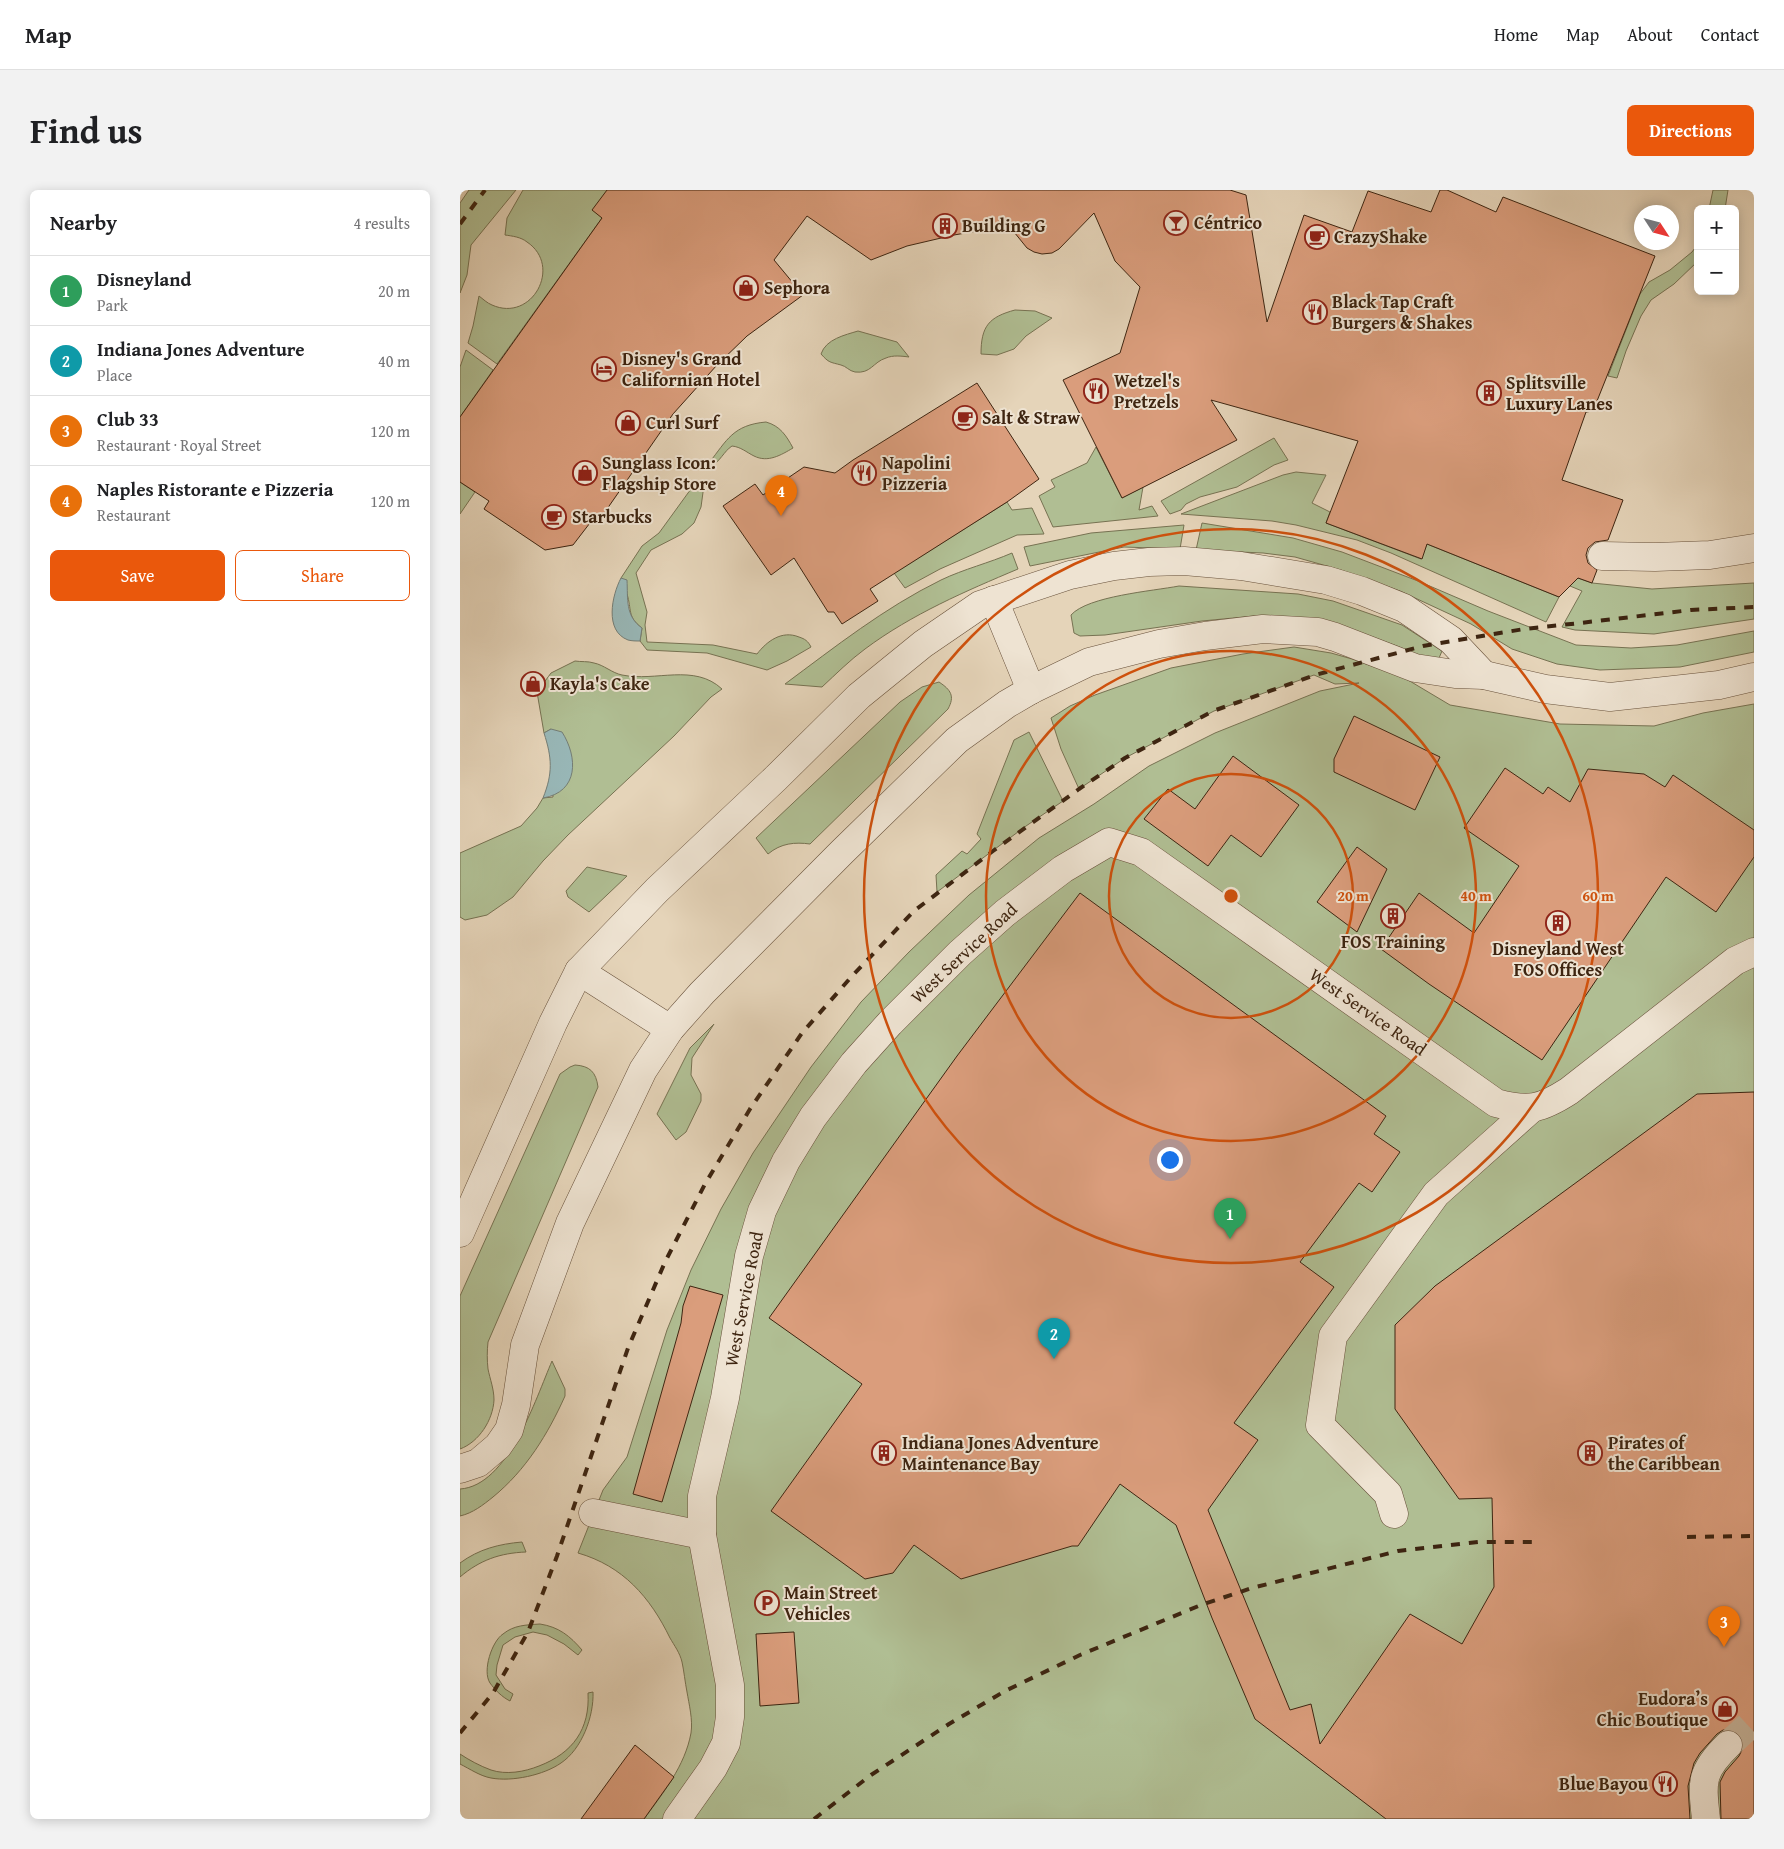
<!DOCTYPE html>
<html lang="en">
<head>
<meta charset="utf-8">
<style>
  :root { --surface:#fff; --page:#f2f2f2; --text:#202124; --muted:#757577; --line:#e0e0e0; --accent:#ea580c }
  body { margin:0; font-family:"Gentium Book Plus",serif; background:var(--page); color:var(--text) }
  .controls { position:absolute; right:15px; top:15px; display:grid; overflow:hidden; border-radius:8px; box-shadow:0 2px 12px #0003 }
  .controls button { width:45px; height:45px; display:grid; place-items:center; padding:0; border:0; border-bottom:1px solid var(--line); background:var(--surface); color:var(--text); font:25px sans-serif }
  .compass { position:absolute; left:1174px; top:15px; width:45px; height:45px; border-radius:50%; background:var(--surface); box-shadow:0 2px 12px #0003; rotate:126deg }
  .you { position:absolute; left:709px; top:969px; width:18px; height:18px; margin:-12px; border:4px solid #fff; border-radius:50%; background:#1a73e8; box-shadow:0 0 0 8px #1a73e833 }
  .badge { display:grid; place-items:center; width:32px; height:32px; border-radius:50%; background:var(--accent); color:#fff; font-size:16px; font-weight:700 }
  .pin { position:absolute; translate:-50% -41px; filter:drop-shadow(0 1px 2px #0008) }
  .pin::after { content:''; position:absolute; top:26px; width:18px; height:15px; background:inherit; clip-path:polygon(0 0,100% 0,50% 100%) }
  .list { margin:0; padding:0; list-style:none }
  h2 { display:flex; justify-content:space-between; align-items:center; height:65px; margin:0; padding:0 20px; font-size:21px }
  h2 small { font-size:16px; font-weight:400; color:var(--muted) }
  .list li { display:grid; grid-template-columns:32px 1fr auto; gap:15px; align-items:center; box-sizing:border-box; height:70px; padding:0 20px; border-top:1px solid var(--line) }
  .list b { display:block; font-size:19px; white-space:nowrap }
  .list p { margin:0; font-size:16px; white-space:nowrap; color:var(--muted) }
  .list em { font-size:16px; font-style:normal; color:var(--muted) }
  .actions { display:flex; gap:10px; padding:15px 20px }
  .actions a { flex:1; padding:11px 0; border:1px solid var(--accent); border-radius:8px; text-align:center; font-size:18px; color:var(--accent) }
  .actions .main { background:var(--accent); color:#fff }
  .map { position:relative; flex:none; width:1294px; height:1629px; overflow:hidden; border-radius:8px }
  header { display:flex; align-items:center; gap:30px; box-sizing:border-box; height:70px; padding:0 25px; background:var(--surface); border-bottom:1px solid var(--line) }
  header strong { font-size:24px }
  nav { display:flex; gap:28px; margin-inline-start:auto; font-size:18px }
  .intro { display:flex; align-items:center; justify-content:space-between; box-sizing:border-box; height:120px; padding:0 30px }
  h1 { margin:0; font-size:35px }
  .button { padding:12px 22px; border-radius:8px; background:var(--accent); color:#fff; font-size:18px; font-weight:700 }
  main { display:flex; gap:30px; padding:0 30px }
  aside { flex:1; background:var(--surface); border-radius:8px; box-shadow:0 2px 12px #0003 }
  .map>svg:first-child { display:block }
  .green { fill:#b0be93; stroke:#777252 }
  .water { fill:#98b7b7; stroke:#747d75 }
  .building { fill:#da9d7c; stroke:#3e2511 }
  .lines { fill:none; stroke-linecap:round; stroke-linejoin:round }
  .minor-tunnel { stroke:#c4b197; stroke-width:28; stroke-dasharray:28 14; stroke-linecap:butt }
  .minor-casing { stroke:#68513b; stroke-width:29 }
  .minor { stroke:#eee3d2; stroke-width:28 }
  .rail { stroke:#3e2511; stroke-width:4; stroke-dasharray:9 9; stroke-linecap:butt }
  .ring { fill:none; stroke:#ce510d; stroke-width:2.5 }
  .labels { text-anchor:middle; stroke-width:4; stroke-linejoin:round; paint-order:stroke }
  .poi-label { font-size:18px; font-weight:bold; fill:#3e2511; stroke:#eee3d2; text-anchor:start }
  .street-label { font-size:18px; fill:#3e2511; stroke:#eee3d2 }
  .centre { fill:#ce510d; stroke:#eee3d2; stroke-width:2.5 }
  .ring-label { font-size:15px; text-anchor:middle; font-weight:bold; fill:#ce510d; stroke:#eee3d2; stroke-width:4; stroke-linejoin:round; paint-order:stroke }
</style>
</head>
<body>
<header>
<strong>Map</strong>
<nav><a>Home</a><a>Map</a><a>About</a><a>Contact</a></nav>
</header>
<div class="intro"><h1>Find us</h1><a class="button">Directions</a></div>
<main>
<aside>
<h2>Nearby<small>4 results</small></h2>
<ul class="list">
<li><span class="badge" style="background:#2e9e5b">1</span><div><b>Disneyland</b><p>Park</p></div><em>20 m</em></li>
<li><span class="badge" style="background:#0f9aa8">2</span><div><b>Indiana Jones Adventure</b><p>Place</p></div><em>40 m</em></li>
<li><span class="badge" style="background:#e8710a">3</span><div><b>Club 33</b><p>Restaurant · Royal Street</p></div><em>120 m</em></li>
<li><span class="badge" style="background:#e8710a">4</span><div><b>Naples Ristorante e Pizzeria</b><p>Restaurant</p></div><em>120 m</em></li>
</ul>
<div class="actions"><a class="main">Save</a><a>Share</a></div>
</aside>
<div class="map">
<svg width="1294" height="1629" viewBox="0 0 1294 1629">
  <rect width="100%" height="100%" fill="#e5d4b9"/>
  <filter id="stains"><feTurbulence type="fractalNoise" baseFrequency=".004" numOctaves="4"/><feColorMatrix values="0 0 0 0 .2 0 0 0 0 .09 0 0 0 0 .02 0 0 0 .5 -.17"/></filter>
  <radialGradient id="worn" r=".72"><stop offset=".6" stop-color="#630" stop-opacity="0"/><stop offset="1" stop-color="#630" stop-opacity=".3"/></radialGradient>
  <!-- green -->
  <g class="green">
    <polygon points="9,0 56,0 11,55 7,85 0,103 0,13"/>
    <path d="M63,0H147L142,28L37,174L8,153L13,136L19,106C23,109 27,113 32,115C72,133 103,76 67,52C61,47 52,46 45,45L47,28Z"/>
    <polygon points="1253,0 1268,0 1265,19 1249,19"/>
    <polygon points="1238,54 1238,71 1214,94 1191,110 1181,126 1166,161 1157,188 1148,186 1180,104 1189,92 1210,80 1232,62"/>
    <path d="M555,120L575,121L592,128L566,146L554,159L537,165L521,164C521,136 529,127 555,120Z"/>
    <path d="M398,141L437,152L449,167C441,166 433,165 426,168C413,172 411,184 395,182C389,181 386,176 381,175C370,172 369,173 361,164C366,149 385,145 398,141Z"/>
    <polygon points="6,160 33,180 0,227 0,177"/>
    <path d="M306,232C320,236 326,245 333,258C321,265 308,273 294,266C286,262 281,257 272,256C264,261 260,272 251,276L249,273C267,250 273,235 306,232Z"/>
    <polygon points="814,248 828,270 814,275 777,297 740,307 726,314 721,320 710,324 701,311"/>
    <polygon points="636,257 662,308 683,297 679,320 692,316 698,326 593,337 579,306 595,297 591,290 627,273"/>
    <polygon points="836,282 866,285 852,313 870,322 866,333 961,369 967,354 1099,407 1086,432 931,363 897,350 836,335 812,331 721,324 823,285"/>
    <polygon points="0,292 15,302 0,324"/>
    <path d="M236,292H242L244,295L241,317L234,333L222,344L191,360L176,383L187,422L185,435L187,452L253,455L297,464C307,451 322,440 339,447C345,449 348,451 351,457L327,471L307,480L247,463L187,460L180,451L182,438C167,427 172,420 167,404C165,399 163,394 161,388L182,356L199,343Z"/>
    <polygon points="547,312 552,320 572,318 584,344 557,345 480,379 445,398 434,383"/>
    <polygon points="742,333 833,348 882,362 958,391 1028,421 1116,455 1171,458 1217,455 1294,441 1294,462 1220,477 1140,480 1097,474 1052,459 1011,434 940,401 881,380 835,367 803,363 736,360"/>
    <polygon points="724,335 720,359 664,357 570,376 564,357 631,343"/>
    <path d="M552,363L558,379C506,401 452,424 405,459C390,470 376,484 362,497L325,494C375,457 424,418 481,390C504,379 529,373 552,363Z"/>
    <polygon points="1118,388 1132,393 1192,399 1294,393 1294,429 1194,444 1115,440 1102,437 1122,401 1110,396"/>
    <path d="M719,396L838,404L873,411L942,435L982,461L979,468L964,472L942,458L891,439L794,426L742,431L645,445L620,446L614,443L611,425C628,406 693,401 719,396Z"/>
    <path d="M834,457L871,463L892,469L943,487L990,515L1100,534L1194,536L1243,523L1294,514V1629H184C203,1603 225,1576 231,1543C233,1530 229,1514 227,1502C225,1492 224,1481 222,1472C220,1463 214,1455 210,1448C190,1407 163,1376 118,1363L143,1300L167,1267L207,1140L231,1080L261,1019L293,963L351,877L401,812L449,762L509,705L579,648L634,614L689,576L755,543L860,501L899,493L875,494L854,485L754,521L665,568L619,599L601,559L591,528L610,516L635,505L711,478L783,464Z"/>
    <path d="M115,471C121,472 128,471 134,473C144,475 152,483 162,485C196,492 234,473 262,499L251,507L214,546L108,645L83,671L53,707L27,725L5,730L0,727V663L61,636L77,618L83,608L93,607L91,539L84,543L77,502L91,483Z"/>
    <path d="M479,492C491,500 495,506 488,519L350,654C335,652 321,653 308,664L296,648L440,512L462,497Z"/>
    <polygon points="569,542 603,611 566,636 477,702 476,685 502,661 507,664 521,649 517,644 554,550"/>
    <polygon points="127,677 167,686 129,722 108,707 106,701"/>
    <polygon points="254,834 232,868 231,885 241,904 241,911 226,942 216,950 197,924 230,858"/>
    <path d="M115,875C130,876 136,882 138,897L28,1152C27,1161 27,1170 28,1179C30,1189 34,1199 34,1210C33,1230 19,1252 0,1259V1106L100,884L110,877Z"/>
    <path d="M92,1171L105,1199V1206C88,1244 66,1280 33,1307C23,1315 13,1323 0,1326V1299C48,1296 76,1208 92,1171Z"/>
    <path d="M62,1352L66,1362C40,1363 20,1370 0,1387V1373C19,1359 39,1354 62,1352Z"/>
    <path d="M80,1434C99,1437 110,1446 122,1460L118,1465L104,1454L87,1445L73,1442L55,1447L43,1455L37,1475L36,1485L45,1499L53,1504L50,1511C42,1507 35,1500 30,1493C22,1481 32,1451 43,1444C54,1435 66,1435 80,1434Z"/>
    <path d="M133,1502C134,1526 122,1559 101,1573C84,1585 52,1592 31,1588C20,1586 10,1579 0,1574V1564C9,1570 20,1576 31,1580C46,1585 64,1582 79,1576C113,1563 130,1539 128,1503Z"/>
  </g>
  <!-- water -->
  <g class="water">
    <path d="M161,388L167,390C168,409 165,426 182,438L180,451C176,451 172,451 168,450C144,441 152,405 161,388Z"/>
    <path d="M91,539L102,542C118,567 119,602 83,608C93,583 92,568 84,543Z"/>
  </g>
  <!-- building -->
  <g class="building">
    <polygon points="147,0 770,0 786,5 807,132 844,25 892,42 908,1 971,22 980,0 987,0 1036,22 1043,7 1195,66 1133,221 1126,222 1102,290 1163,310 1148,350 1135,352 1128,358 1126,365 1128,373 1137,380 1132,393 1118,388 1099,407 967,354 962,369 866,333 898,251 751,210 777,250 662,308 603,190 660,163 680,97 655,71 634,23 599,59 592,63 582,64 574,62 567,58 554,42 523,40 494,45 447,56 411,70 347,26 314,70 343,105 287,146 257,175 213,224 138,332 133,329 113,355 85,360 24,319 29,311 0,292 0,227 142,28 132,20"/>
    <polygon points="517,193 579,289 547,312 410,399 418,411 382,434 374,422 368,422 334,368 311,385 263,316 295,294 303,305 344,277 375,283 393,270"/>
    <polygon points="894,526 980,567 955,620 874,582 874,569"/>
    <polygon points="773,566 839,615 801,667 771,645 748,676 684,629 708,599 735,619"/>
    <polygon points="1045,578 1083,604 1088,597 1110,612 1128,579 1184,584 1205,597 1213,585 1294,640 1294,667 1256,722 1206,687 1082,870 969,794 921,759 959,703 1014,743 1059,676 1004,638"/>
    <polygon points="897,657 927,679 897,742 857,712"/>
    <polygon points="620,703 926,926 914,944 940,962 912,1002 899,993 840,1072 874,1097 774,1233 798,1250 748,1320 830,1520 851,1514 860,1554 950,1424 1002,1454 1034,1397 1032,1308 999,1309 935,1219 935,1135 975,1096 1237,904 1294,902 1294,1629 1261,1629 1260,1592 1265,1582 1279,1566 1283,1558 1283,1550 1279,1544 1271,1540 1263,1540 1257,1544 1240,1563 1234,1573 1228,1596 1230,1629 926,1629 795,1529 752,1428 716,1335 660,1294 618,1356 612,1356 501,1389 454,1355 433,1383 405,1389 311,1321 402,1194 309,1128 497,866"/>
    <polygon points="230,1096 263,1105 202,1312 173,1304 221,1133 223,1116"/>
    <polygon points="334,1442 339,1513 300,1516 296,1444"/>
    <polygon points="175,1555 214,1587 184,1629 121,1629"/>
  </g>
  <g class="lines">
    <!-- minor-tunnel -->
    <polyline class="minor-tunnel" points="1268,1555 1294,1531"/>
    <defs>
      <g id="minor">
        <polyline points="1142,366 1195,367 1250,365 1294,358"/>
        <polyline points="534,410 571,500"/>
        <polyline points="119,781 210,839"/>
        <polyline points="0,1043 93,833 119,781 197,700 316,588 399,506 463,454 520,415 610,385 654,376 689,372 724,371 781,376 866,390 902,401 944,418 991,450 1024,485"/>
        <polyline points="0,1279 18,1273 38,1256 49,1240 56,1215 65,1155 110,1033 183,880 210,839 242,803 382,662 497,550 547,514 571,500 629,472 699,454 745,446 803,439 858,442 875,447 955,478 995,484 1024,485 1085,499 1150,507 1259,495 1294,487"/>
        <polyline points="133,1323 242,1345"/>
        <polyline points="934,1324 928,1304 860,1235 873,1146 976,1004 1071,919"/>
        <path d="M217,1629L253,1578L266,1553L270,1527V1495L242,1345V1306L265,1208L289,1066L302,1021L326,971L353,927L394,873L430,833L500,763L545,723L603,679L649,652L681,662L1036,913C1069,922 1081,919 1109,901L1275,771L1294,762"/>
        <path d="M1246,1629C1242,1592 1240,1582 1268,1555"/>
      </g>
    </defs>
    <!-- minor casing -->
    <use href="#minor" class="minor-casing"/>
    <!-- minor -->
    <use href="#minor" class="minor"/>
    <!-- rail -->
    <g class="rail">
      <polyline points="0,34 25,0"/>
      <polyline points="1227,1347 1294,1346"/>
      <polyline points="0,1543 33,1503 68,1442 97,1366 168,1158 205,1072 245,994 290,919 342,843 393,785 454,721 533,661 619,599 665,568 753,521 855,485 963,456 1064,439 1120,433 1231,420 1294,417"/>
      <polyline points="354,1629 411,1585 489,1534 545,1501 620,1465 741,1415 792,1398 938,1361 1018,1352 1079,1352"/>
    </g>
  </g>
  <!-- distance rings -->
  <g class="ring">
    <circle cx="771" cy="706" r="122"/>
    <circle cx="771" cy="706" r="245"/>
    <circle cx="771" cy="706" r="367"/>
  </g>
  <!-- icons -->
  <defs>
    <symbol id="bar-ring" viewBox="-11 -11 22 22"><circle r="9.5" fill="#eee3d2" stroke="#8f2418" stroke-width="1.5"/><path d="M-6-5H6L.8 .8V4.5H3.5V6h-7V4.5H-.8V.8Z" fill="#8f2418"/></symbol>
    <symbol id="building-ring" viewBox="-11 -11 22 22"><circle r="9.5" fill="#eee3d2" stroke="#8f2418" stroke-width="1.5"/><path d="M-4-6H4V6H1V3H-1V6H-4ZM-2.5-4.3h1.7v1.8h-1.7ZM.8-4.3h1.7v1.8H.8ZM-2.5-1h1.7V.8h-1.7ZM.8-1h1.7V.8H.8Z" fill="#8f2418"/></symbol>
    <symbol id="cafe-ring" viewBox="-11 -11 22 22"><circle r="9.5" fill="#eee3d2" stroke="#8f2418" stroke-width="1.5"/><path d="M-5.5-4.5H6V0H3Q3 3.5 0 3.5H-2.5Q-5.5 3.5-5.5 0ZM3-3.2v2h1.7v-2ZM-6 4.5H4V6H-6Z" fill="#8f2418"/></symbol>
    <symbol id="shop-ring" viewBox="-11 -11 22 22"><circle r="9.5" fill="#eee3d2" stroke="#8f2418" stroke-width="1.5"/><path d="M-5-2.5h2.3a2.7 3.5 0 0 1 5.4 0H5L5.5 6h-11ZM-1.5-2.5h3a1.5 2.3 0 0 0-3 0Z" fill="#8f2418"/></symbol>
    <symbol id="restaurant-ring" viewBox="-11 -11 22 22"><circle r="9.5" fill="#eee3d2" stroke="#8f2418" stroke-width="1.5"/><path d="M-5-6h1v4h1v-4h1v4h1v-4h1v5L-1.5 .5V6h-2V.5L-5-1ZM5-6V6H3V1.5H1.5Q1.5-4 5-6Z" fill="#8f2418"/></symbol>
    <symbol id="hotel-ring" viewBox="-11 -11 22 22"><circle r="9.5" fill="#eee3d2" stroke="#8f2418" stroke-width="1.5"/><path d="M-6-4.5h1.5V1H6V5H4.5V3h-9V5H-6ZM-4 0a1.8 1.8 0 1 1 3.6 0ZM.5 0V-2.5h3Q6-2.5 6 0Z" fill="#8f2418"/></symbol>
    <symbol id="parking-ring" viewBox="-11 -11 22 22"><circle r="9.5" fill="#eee3d2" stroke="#8f2418" stroke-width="1.5"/><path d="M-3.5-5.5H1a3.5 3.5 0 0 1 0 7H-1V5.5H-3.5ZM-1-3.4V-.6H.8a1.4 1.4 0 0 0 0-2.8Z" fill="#8f2418"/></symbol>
  </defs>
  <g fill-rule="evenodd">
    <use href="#bar-ring" x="702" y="19" width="28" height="28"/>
    <use href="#building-ring" x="471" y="22" width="28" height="28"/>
    <use href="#cafe-ring" x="843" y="33" width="28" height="28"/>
    <use href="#shop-ring" x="272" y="84" width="28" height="28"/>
    <use href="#restaurant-ring" x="841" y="108" width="28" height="28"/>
    <use href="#hotel-ring" x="130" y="165" width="28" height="28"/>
    <use href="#restaurant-ring" x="622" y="187" width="28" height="28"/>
    <use href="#building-ring" x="1015" y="189" width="28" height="28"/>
    <use href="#cafe-ring" x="491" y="214" width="28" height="28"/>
    <use href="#shop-ring" x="154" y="219" width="28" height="28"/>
    <use href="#shop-ring" x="111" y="269" width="28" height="28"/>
    <use href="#restaurant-ring" x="390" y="269" width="28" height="28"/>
    <use href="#cafe-ring" x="80" y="313" width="28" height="28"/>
    <use href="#shop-ring" x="59" y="480" width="28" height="28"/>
    <use href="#building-ring" x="919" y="712" width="28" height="28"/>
    <use href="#building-ring" x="1084" y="719" width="28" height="28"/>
    <use href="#building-ring" x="410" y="1249" width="28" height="28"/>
    <use href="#building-ring" x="1116" y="1249" width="28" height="28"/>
    <use href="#parking-ring" x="293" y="1399" width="28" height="28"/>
    <use href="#shop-ring" x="1251" y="1505" width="28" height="28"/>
    <use href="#restaurant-ring" x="1191" y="1580" width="28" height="28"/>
  </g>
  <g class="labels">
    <!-- poi labels -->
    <g class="poi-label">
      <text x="734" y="39">Céntrico</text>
      <text x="502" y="42">Building G</text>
      <text x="874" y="53">CrazyShake</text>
      <text x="304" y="104">Sephora</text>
      <text x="872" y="118">Black Tap Craft<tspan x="872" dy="21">Burgers &amp; Shakes</tspan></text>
      <text x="162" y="175">Disney's Grand<tspan x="162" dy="21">Californian Hotel</tspan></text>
      <text x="654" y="197">Wetzel's<tspan x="654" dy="21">Pretzels</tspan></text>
      <text x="1046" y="199">Splitsville<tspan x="1046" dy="21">Luxury Lanes</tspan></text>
      <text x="522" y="234">Salt &amp; Straw</text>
      <text x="186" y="239">Curl Surf</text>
      <text x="142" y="279">Sunglass Icon:<tspan x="142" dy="21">Flagship Store</tspan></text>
      <text x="422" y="279">Napolini<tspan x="422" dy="21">Pizzeria</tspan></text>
      <text x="112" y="333">Starbucks</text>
      <text x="90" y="500">Kayla's Cake</text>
      <text x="933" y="758" text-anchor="middle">FOS Training</text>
      <text x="1098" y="765" text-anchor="middle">Disneyland West<tspan x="1098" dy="21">FOS Offices</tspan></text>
      <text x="442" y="1259">Indiana Jones Adventure<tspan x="442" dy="21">Maintenance Bay</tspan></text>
      <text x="1148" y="1259">Pirates of<tspan x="1148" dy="21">the Caribbean</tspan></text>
      <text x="324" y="1409">Main Street<tspan x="324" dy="21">Vehicles</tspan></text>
      <text x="1248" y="1515" text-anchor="end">Eudora’s<tspan x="1248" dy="21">Chic Boutique</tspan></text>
      <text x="1188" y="1600" text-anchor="end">Blue Bayou</text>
    </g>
    <!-- street labels -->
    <g class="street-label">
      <text transform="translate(504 763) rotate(-43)" y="6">West Service Road</text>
      <text transform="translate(908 822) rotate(35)" y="6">West Service Road</text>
      <text transform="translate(284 1109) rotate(-79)" y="6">West Service Road</text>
    </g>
  </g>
  <circle cx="771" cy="706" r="8" class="centre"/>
  <g class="ring-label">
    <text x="893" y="711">20 m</text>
    <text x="1016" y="711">40 m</text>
    <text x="1138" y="711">60 m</text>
  </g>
  <rect width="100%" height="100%" filter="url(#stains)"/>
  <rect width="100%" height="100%" fill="url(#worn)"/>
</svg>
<div class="controls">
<button>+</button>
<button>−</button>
</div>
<svg class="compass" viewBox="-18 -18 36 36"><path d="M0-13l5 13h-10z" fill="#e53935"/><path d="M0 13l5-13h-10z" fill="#757577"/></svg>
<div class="you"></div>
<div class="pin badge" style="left:770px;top:1049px;background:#2e9e5b">1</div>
<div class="pin badge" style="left:594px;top:1169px;background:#0f9aa8">2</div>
<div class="pin badge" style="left:1264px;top:1457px;background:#e8710a">3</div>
<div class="pin badge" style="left:321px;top:326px;background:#e8710a">4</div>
</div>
</main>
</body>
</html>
